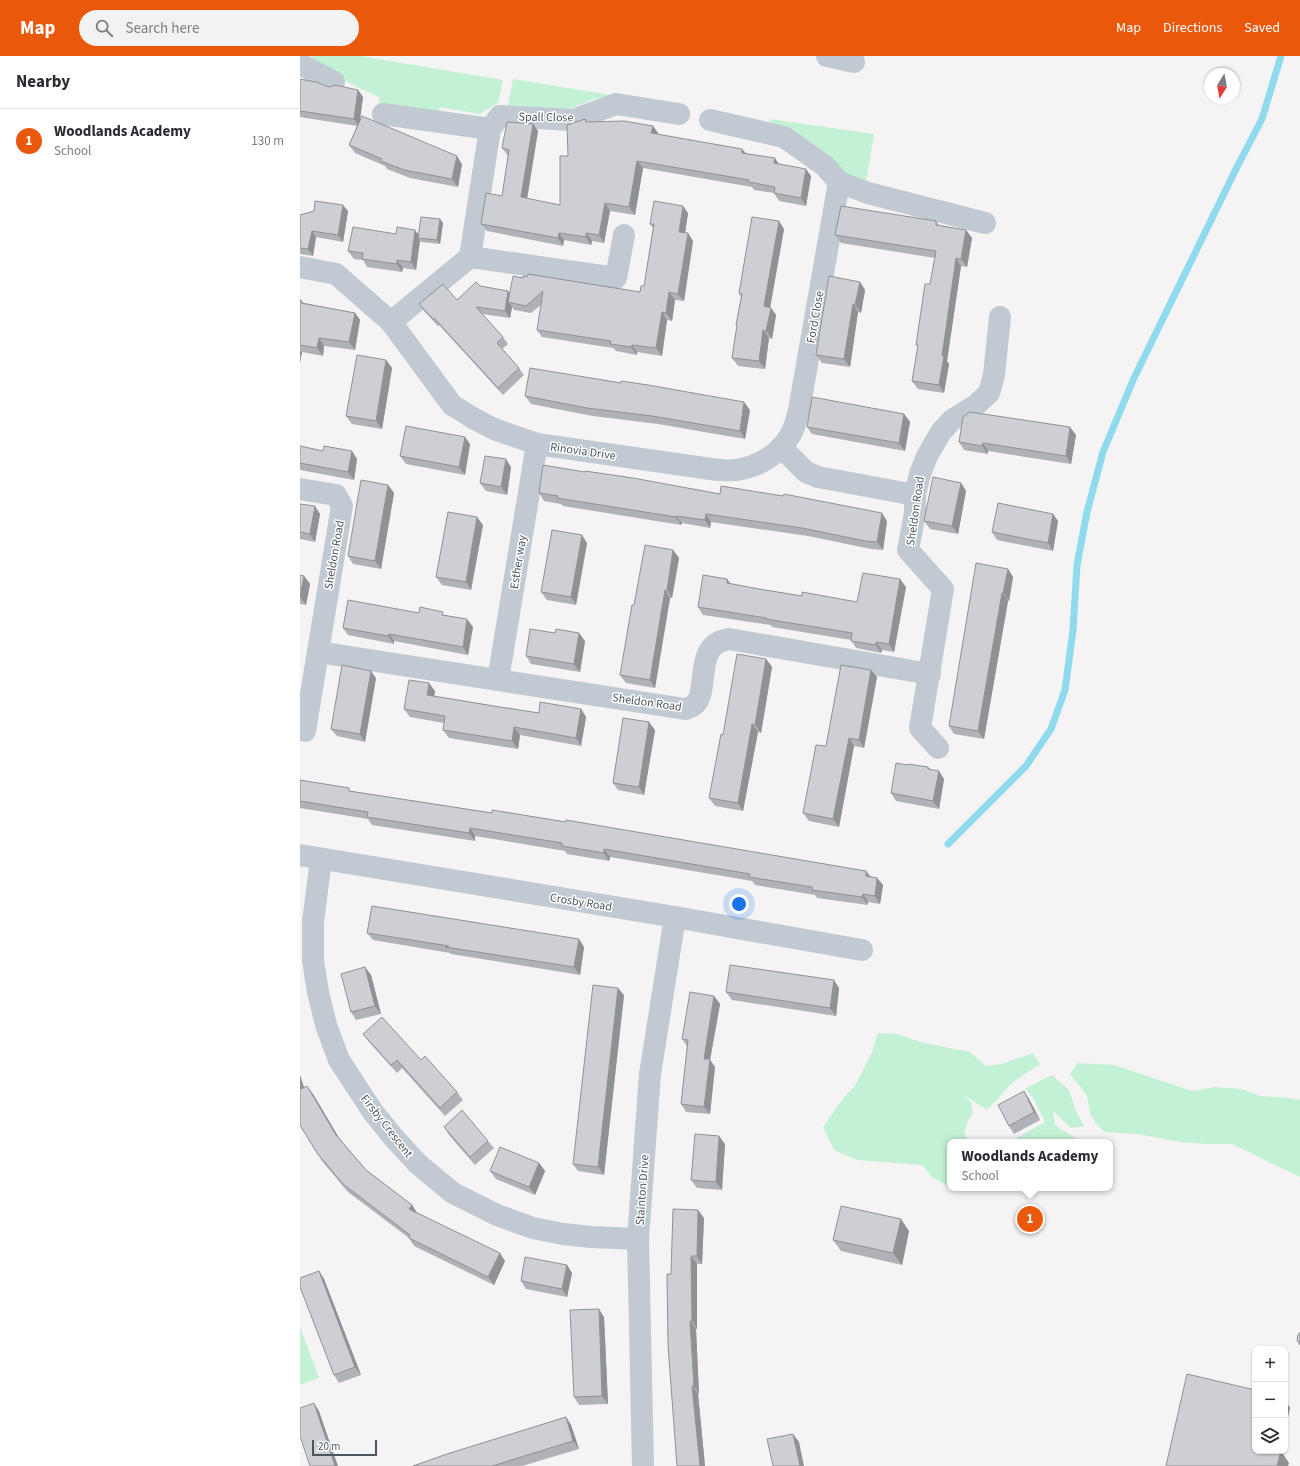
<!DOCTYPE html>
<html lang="en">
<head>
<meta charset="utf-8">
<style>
  :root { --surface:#fff; --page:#f2f2f3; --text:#2b2b33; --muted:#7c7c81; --line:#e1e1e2; --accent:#ea580c }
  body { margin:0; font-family:"Source Sans 3",sans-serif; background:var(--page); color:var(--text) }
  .controls { position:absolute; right:12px; bottom:12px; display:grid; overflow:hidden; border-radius:8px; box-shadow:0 1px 3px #0004 }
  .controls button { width:36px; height:36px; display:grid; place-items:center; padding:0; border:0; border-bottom:1px solid var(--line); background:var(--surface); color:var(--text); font:20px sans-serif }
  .compass { position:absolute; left:904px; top:12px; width:36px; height:36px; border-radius:50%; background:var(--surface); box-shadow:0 1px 3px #0004; rotate:191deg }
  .scale { position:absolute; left:12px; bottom:10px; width:65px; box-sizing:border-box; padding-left:4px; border:2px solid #4a5661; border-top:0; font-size:11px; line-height:14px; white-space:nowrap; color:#4a5661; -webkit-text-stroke:3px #fff; paint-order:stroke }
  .you { position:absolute; left:439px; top:848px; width:14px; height:14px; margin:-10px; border:3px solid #fff; border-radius:50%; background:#1a73e8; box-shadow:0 0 0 6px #1a73e833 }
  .badge { display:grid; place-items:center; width:26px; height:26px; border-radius:50%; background:var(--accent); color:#fff; font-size:13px; font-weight:700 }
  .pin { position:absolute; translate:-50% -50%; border:2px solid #fff; box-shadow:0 1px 4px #0006 }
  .popup { position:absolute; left:647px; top:1083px; width:166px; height:52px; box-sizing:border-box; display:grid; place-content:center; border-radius:8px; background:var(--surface); filter:drop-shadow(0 1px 3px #0005); font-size:13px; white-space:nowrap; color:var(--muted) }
  .popup b { font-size:15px; color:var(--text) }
  .popup::after { content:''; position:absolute; left:50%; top:100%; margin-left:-8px; border:8px solid transparent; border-top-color:var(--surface) }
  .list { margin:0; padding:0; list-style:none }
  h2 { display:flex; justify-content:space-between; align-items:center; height:52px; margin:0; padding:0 16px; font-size:17px }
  h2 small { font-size:13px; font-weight:400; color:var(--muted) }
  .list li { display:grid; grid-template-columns:26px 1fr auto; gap:12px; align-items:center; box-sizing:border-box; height:64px; padding:0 16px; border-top:1px solid var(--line) }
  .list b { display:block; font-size:15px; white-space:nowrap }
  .list p { margin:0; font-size:13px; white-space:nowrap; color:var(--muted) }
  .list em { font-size:13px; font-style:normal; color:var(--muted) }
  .icon { flex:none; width:22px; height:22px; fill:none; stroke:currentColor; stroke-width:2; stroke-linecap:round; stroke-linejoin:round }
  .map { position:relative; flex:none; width:1000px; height:1410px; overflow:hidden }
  header { display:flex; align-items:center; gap:24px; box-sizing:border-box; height:56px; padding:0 20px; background:var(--accent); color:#fff }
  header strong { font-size:19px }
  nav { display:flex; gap:22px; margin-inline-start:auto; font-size:14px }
  .search { width:280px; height:36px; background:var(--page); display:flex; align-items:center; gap:10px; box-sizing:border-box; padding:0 14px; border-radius:22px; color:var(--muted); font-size:15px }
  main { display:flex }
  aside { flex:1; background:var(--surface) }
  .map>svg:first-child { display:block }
  .green { fill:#c3f1d5 }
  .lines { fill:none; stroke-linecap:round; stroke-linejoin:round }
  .stream { stroke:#90daee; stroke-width:7 }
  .minor { stroke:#c1cad2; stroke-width:22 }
  .wall { fill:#b0b2b7 }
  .shaded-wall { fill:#909195 }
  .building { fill:#cdcfd5; stroke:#909195 }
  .labels { text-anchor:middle; stroke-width:3; stroke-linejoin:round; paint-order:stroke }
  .street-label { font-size:12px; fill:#4a5661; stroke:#fff }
</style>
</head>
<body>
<header>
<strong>Map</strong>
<div class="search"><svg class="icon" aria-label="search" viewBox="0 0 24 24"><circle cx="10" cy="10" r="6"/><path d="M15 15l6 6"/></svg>Search here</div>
<nav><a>Map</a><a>Directions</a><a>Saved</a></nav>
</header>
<main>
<aside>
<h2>Nearby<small></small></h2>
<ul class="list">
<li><span class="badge">1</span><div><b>Woodlands Academy</b><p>School</p></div><em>130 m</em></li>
</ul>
</aside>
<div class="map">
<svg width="1000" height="1410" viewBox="0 0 1000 1410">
  <rect width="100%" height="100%" fill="#f5f3f3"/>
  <!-- green -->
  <g class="green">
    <path d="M11,0H60L203,24L198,47L180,58L140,51L136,59L80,51L79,41C55,30 30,19 11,0Z"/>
    <polygon points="213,23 311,39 312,43 296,42 262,56 208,50"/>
    <polygon points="470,63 574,78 565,131 474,73"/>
    <polygon points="578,977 597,978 624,987 670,996 686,1010 702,1008 733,997 740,1008 713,1026 687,1054 663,1038 671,1046 673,1057 668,1065 664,1077 668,1086 650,1086 650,1131 633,1122 622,1109 557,1104 534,1094 523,1071 544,1041 555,1030 571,999"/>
    <polygon points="777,1007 814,1009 892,1035 915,1031 942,1033 960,1040 989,1042 1000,1044 1000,1121 932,1088 908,1088 881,1086 836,1078 805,1076 798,1070 790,1058 787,1039 770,1018"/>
    <polygon points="752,1019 769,1034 776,1055 784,1070 771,1072 753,1055 755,1069 781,1086 688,1086 688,1084 711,1085 745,1066 732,1040 725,1033"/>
    <polygon points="0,1271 19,1322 0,1329"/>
  </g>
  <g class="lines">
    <!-- stream -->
    <polyline class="stream" points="648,788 726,710 751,673 765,634 773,574 777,509 787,456 803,396 834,322 937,111 962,63 981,0"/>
    <!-- minor -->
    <g class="minor">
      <polyline points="527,0 554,6"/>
      <polyline points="0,8 34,26"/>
      <polyline points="83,58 190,73"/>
      <polyline points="410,64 484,81 525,110 539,126 568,137 685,167"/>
      <polyline points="170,201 316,222 324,179"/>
      <path d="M0,211L36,218L91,266L152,349L173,362L194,373L237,388L411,413C419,414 428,415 436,414C458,411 480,398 491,378C495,371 497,362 499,354L539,126"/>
      <polyline points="91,266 170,201 190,73 200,60 273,64 316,48 379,58"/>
      <polyline points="481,391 506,416 518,421 615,439"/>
      <polyline points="0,433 36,439 42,450 5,675"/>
      <path d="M18,596L385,653C388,652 392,651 394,649C408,639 397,599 417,587C421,585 425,584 429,583L630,618"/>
      <polyline points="198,624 237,388"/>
      <polyline points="638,692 620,672 643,533 608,494 615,457 615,439 620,418 627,400 641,376 652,364 676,349 689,337 694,319 700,261"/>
      <polyline points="0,799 375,861 562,894"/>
      <polyline points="21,803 13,866 13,905 18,936 26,969 39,1004 73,1056 94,1082 118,1108 153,1137 197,1159 233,1172 263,1178 291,1181 338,1183"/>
      <polyline points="343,1410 338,1183 350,1018 375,861"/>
    </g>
  </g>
  <!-- wall -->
  <g class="wall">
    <polygon points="0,23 29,31 58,34 63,41 60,65 162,108 158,131 110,122 87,113 85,110 55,97 49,89 57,70 0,61"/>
    <polygon points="285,63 287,66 353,70 358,77 358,79 442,93 446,97 479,108 511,120 506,150 479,145 474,137 454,134 452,131 343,112 335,159 310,155 304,187 292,185 291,189 264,184 263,190 187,175 181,168 202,140 208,100 202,92 233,68 238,75 227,143 260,149 268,100"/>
    <polygon points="48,155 43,186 16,181 13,200 0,198 0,159"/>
    <polygon points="388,157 385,177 393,185 384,245 375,244 372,265 367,264 362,300 337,296 337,299 316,295 313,292 242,281 237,274 241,249 231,257 214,254 212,251 210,262 182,258 203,281 208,288 202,293 219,312 224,319 203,339 139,269 138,270 124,255 119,248 157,244 180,230 210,237 223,222 340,236 344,230 353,172 350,168"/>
    <polygon points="140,163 143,167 140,188 121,186 120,184 116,214 103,212 102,216 67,211 63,204 54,203 48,195 96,178 119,179"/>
    <polygon points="636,165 639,169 666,174 672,182 667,211 661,210 647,305 649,308 644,337 618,333 612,325 618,291 616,289 630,228 635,202 541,187 535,179"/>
    <polygon points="484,173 470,251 476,259 472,283 469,282 465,313 438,310 432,302 437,271 436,269 441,241 439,237"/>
    <polygon points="560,226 565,234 561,257 558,256 550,311 522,307 516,299"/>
    <polygon points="0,244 1,244 4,247 55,257 60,264 55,294 24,290 23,300 2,296 0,307"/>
    <polygon points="86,304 92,312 82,373 52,368 46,360"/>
    <polygon points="225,340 450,354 445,383 358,368 293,360 231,348"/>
    <polygon points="604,358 610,366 605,395 512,378 507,371"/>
    <polygon points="776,379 771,408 688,395 688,398 664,394 659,386"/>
    <polygon points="170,388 165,419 106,408 100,400"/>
    <polygon points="0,390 23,395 52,395 57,403 54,424 0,414"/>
    <polygon points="211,411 207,439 186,435 180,427"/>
    <polygon points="285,416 587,465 583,494 571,493 508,480 411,466 410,472 382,467 381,469 263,450 261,448 244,445 239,437"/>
    <polygon points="661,427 666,435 658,478 630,473 624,465"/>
    <polygon points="88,429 94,437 81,513 53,508 48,500"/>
    <polygon points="0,448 20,458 15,486 0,483"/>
    <polygon points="753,458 758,465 753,495 697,484 692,476"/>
    <polygon points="183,469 171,534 142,529 136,521"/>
    <polygon points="287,487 276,549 247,544 241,536"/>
    <polygon points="373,494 379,502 372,542 370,542 355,632 326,627 320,619 334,549"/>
    <polygon points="708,513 713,521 709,545 708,545 684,683 654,678 649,670"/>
    <polygon points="0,519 4,520 10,528 6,549 0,548"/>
    <polygon points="427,523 430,528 459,533 502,540 557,546 606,531 594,596 582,594 581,597 556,592 551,584 472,571 471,569 403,559 398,551"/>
    <polygon points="119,557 146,559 173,571 168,599 94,585 94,588 48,579 43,572"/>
    <polygon points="285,585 280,616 231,608 226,600"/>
    <polygon points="466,603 472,611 461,677 458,676 443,755 415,750 409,742 423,679"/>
    <polygon points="571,614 577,621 564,692 554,690 539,771 509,765 503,757 526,690"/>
    <polygon points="76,622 65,686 37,680 31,673"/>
    <polygon points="135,635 134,640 200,651 239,657 281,653 286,661 281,690 220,679 218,693 149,682 143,674 144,667 110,661 104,653"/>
    <polygon points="355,674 344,739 318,734 313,727"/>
    <polygon points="607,709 628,711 630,713 644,723 639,753 596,745 591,737"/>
    <polygon points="0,724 51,735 566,815 570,820 577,822 583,829 580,848 568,846 568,849 517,842 515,839 455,829 452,825 310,801 309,805 267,798 265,795 175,780 175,785 72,769 68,763 0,752"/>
    <polygon points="67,877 284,891 280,919 151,898 150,897 73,884"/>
    <polygon points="71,919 81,958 56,964 51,956"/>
    <polygon points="539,932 536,960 432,944 426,936"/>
    <polygon points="324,939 304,1119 278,1115 273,1108"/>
    <polygon points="414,940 420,948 410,1004 415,1011 410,1058 386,1056 381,1048 387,990 382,983"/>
    <polygon points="63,978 121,1004 157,1036 163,1044 145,1060 102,1012 97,1017 69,986"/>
    <polygon points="0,1019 4,1032 13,1038 39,1082 66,1114 112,1149 117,1157 205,1205 194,1229 114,1190 109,1182 48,1136 22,1105 17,1097 0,1069"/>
    <polygon points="724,1035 729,1043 740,1064 714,1078 709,1070"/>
    <polygon points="144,1071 188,1085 194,1092 175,1109 149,1079"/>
    <polygon points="425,1088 422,1134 397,1132 391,1124"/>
    <polygon points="239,1107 245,1115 235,1139 196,1123 190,1115"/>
    <polygon points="404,1162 402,1208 397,1208 397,1273 396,1273 399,1338 398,1338 405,1410 371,1218"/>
    <polygon points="609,1175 602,1209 541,1195 533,1184"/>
    <polygon points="267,1209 272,1217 267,1241 226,1233 221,1225"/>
    <polygon points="19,1215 24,1223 61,1319 39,1327 34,1319"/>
    <polygon points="304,1261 308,1348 279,1349 274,1341"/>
    <polygon points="266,1361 271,1369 279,1393 222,1410 113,1410"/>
  </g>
  <!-- shaded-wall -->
  <g class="shaded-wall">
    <polygon points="58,34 63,41 59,70 54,63"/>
    <polygon points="233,68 238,75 226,149 221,141"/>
    <polygon points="353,70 358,77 357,85 351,77"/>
    <polygon points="442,93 448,100 442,97"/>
    <polygon points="157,100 162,108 158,131 152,123"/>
    <polygon points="475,102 480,110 474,107"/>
    <polygon points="337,105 343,112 335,159 329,151"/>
    <polygon points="506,113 511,120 506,150 501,142"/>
    <polygon points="305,147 310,155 304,187 299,179"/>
    <polygon points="43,149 48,155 43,186 38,179"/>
    <polygon points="383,150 388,157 384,184 379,176"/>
    <polygon points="140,163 143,167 140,188 137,184"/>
    <polygon points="479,165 484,173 469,258 464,250"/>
    <polygon points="115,174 121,182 118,182 120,184 116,214 111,206"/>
    <polygon points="666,174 672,182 667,211 661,203"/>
    <polygon points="12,175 16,181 13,200 8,193"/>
    <polygon points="259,177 264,184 263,190 258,182"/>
    <polygon points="286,177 292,185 291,189 286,181"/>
    <polygon points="388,177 393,185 384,245 378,238"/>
    <polygon points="656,202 661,210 647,305 649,308 644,337 639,329 642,300"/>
    <polygon points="97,204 103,212 102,216 97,208"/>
    <polygon points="560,226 565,234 561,257 555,249"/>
    <polygon points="208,235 213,242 208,246 212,251 210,262 205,255"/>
    <polygon points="369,236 375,244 372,265 366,257"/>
    <polygon points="553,248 558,256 550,311 544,303"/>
    <polygon points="471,252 476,259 472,283 466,275"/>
    <polygon points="362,256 367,264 362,300 356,292"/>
    <polygon points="55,257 60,264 55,294 49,286"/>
    <polygon points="463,274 469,282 465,313 459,305"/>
    <polygon points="19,282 24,290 23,300 17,292"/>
    <polygon points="332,289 337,296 337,299 331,291"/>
    <polygon points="0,294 2,296 0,307"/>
    <polygon points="86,304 92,312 82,373 76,365"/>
    <polygon points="444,346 450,354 445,383 440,375"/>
    <polygon points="604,358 610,366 605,395 599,387"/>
    <polygon points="770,371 776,379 771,408 766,400"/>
    <polygon points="165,381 170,388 165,419 159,411"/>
    <polygon points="683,387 688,395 688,398 682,390"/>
    <polygon points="52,395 57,403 54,424 48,416"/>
    <polygon points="206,403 211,411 207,439 201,431"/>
    <polygon points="661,427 666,435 658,478 652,470"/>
    <polygon points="88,429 94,437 81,513 75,505"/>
    <polygon points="15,450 20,458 15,486 10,478"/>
    <polygon points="582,457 587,465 583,494 577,486"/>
    <polygon points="406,458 411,466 410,472 405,464"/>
    <polygon points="753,458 758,465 753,495 748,487"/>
    <polygon points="376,460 382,467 381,469 376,461"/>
    <polygon points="177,461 183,469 171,534 166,526"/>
    <polygon points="282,479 287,487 276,549 271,541"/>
    <polygon points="373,494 379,502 372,542 367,534"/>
    <polygon points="708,513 713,521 709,545 703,537"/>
    <polygon points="4,520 10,528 6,549 0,541"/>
    <polygon points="427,523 433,531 427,527"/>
    <polygon points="600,523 606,531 594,596 589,588"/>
    <polygon points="365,534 370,542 355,632 350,624"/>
    <polygon points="702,537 708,545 684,683 678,675"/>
    <polygon points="167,563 173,571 168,599 163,591"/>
    <polygon points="279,577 285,585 280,616 274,608"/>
    <polygon points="89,578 94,585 94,588 88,580"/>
    <polygon points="576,586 582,594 581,597 576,589"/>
    <polygon points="466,603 472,611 461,677 455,669"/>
    <polygon points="571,614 577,621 564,692 559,684"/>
    <polygon points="71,615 76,622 65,686 60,678"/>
    <polygon points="129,627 135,635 133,647 127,639"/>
    <polygon points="281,653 286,661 281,690 276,682"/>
    <polygon points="349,666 355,674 344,739 339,731"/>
    <polygon points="452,668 458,676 443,755 438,747"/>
    <polygon points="214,671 220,679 218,693 212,685"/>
    <polygon points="549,682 554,690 539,771 533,763"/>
    <polygon points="639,715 644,723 639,753 633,745"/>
    <polygon points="170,772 175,780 175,785 169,777"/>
    <polygon points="304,793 310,801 309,805 304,797"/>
    <polygon points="566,815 572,823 566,820"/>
    <polygon points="577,822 583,829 580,848 575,840"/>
    <polygon points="563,838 568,846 568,849 562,841"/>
    <polygon points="279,883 284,891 280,919 274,911"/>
    <polygon points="65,911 71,919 81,958 75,950"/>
    <polygon points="534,924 539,932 536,960 530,952"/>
    <polygon points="318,932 324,939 304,1119 298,1111"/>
    <polygon points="414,940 420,948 410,1004 415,1011 410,1058 404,1051 404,1003"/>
    <polygon points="0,1019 7,1041 1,1033 0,1029"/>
    <polygon points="7,1030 13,1038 42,1087 36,1079"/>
    <polygon points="724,1035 729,1043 740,1064 734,1056"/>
    <polygon points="419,1080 425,1088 422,1134 416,1126"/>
    <polygon points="239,1107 245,1115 235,1139 229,1131"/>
    <polygon points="112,1149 117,1157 109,1153"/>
    <polygon points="398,1154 404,1162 402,1208 397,1200"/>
    <polygon points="601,1163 609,1175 602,1209 593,1197"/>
    <polygon points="200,1197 205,1205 194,1229 188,1221"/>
    <polygon points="391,1200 397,1208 397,1273 392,1265"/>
    <polygon points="267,1209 272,1217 267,1241 262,1233"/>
    <polygon points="19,1215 24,1223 61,1319 55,1311"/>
    <polygon points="299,1253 304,1261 308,1348 302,1340"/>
    <polygon points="390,1265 396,1273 399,1338 394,1330"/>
    <polygon points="392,1330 398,1338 405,1410 400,1410"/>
    <polygon points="985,1344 990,1352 985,1375"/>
    <polygon points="14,1347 19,1355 38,1410 35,1410"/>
    <polygon points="266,1361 271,1369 279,1393 273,1385"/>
    <polygon points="493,1378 499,1386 504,1410 500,1410"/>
    <polygon points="981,1395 989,1407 988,1410 977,1410"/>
  </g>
  <!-- building -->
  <g class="building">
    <polygon points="0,23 16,26 29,31 35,29 58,34 54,63 0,55"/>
    <polygon points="62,60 157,100 152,123 104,114 81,105 82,103 49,89"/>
    <polygon points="285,63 286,66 324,65 353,70 351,77 442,93 442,97 475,102 474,107 506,113 501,142 474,137 475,131 449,126 449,124 337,105 329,151 305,147 299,179 286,177 286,181 259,177 258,182 181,168 186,137 202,140 209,94 202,92 207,66 233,68 221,141 260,149 260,100 268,100 267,69"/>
    <polygon points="15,145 43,149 38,179 12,175 8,193 0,192 0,159 14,155"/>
    <polygon points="354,145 383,150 379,176 388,177 378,238 369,236 366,257 362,256 356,292 332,289 331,291 310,288 311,285 237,274 243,235 226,250 208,246 213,220 223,222 223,220 227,221 228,218 340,236 341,230 344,230 354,168 350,168"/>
    <polygon points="541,150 636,165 636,169 666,174 661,203 656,202 642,300 644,300 639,329 612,325 618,289 616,289 625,228 630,228 636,195 535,179"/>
    <polygon points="121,161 140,163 137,184 118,182"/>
    <polygon points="452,161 479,165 464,250 471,252 466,275 463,274 459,305 432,302 437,269 436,269 442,238 439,237"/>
    <polygon points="53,171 96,178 97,171 115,174 111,206 97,204 97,208 62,203 63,197 48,195"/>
    <polygon points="529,220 560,226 555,249 553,248 544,303 516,299"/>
    <polygon points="176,226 180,230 208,235 205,255 176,251 203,281 197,287 219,312 198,332 134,262 133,263 119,248 143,228 157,244"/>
    <polygon points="0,244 1,244 1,247 55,257 49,286 19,282 17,292 0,289"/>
    <polygon points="57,299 86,304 76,365 46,360"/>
    <polygon points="230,312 321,327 321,325 348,329 444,346 440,375 352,360 287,352 225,340"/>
    <polygon points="512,341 604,358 599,387 507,371"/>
    <polygon points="670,356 770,371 766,400 683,387 682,390 659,386 663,361"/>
    <polygon points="106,370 165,381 159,411 100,400"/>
    <polygon points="0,390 23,395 24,390 52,395 48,416 0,407"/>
    <polygon points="185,400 206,403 201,431 180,427"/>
    <polygon points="243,409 285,416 285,415 333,422 420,438 421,430 483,440 484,438 582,457 577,486 565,485 502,472 406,458 405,464 376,460 376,461 257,442 258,440 239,437"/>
    <polygon points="633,421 661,427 652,470 624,465"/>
    <polygon points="61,424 88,429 75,505 48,500"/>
    <polygon points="698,447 753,458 748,487 692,476"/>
    <polygon points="0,448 15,450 10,478 0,476"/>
    <polygon points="148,456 177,461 166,526 136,521"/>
    <polygon points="252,474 282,479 271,541 241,536"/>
    <polygon points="345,489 373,494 367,534 365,534 350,624 320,619 332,549 334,549"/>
    <polygon points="676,507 708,513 703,537 702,537 678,675 649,670"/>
    <polygon points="563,517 600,523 589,588 576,586 576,589 551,585 552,577 466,563 466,562 398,551 403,519 427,523 427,527 459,533 502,540 502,536 557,546"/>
    <polygon points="0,519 4,520 0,541"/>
    <polygon points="48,544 119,557 120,551 143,556 142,559 167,563 163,591 89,578 88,580 43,572"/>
    <polygon points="230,573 255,577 256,573 279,577 274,608 226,600"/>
    <polygon points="437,598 466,603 455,669 452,668 438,747 409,742 421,678 423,679"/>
    <polygon points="42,609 71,615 60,678 31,673"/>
    <polygon points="541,609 571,614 559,684 549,682 533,763 503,757 516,689 526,690"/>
    <polygon points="109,624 129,627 127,639 200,651 239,657 240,646 281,653 276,682 214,671 212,685 143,674 145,660 104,653"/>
    <polygon points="323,662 349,666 339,731 313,727"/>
    <polygon points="596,707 607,709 608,708 628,711 628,713 639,715 633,745 591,737"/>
    <polygon points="0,724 49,732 49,735 192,757 192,754 266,766 266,764 566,815 566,820 577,822 575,840 563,838 562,841 512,834 512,831 449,821 450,818 304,793 304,797 262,790 262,787 170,772 169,777 67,761 68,756 0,745"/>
    <polygon points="72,850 279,883 274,911 145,891 149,890 67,877"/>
    <polygon points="430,909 534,924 530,952 426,936"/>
    <polygon points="65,911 75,950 51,956 41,918"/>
    <polygon points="293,929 318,932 298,1111 273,1108"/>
    <polygon points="390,936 414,940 404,1003 410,1003 404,1051 381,1048 388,984 382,983"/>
    <polygon points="82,961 121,1004 125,1000 157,1036 140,1052 97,1004 91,1009 63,978"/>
    <polygon points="0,1029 1,1033 7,1030 36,1079 66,1114 112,1149 109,1153 200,1197 188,1221 109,1182 110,1179 43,1128 17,1097 0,1069"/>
    <polygon points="724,1035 734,1056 709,1070 698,1049"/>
    <polygon points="162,1054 188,1085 170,1101 144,1071"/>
    <polygon points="395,1078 419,1080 416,1126 391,1124"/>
    <polygon points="200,1091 239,1107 229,1131 190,1115"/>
    <polygon points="541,1150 601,1163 593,1197 533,1184"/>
    <polygon points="373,1153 398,1154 397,1200 391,1200 392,1265 390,1265 394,1330 392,1330 400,1410 377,1410 368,1289 367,1218 371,1218"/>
    <polygon points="225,1201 267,1209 262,1233 221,1225"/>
    <polygon points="19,1215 55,1311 34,1319 0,1231 0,1222"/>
    <polygon points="299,1253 302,1340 274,1341 270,1254"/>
    <polygon points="1000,1276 1000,1289 997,1284 998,1279"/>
    <polygon points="887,1318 955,1334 955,1395 981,1395 977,1410 866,1410"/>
    <polygon points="14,1347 35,1410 10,1410 0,1380 0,1352"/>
    <polygon points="266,1361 273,1385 192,1410 113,1410 147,1398"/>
    <polygon points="493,1378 500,1410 473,1410 467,1383"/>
  </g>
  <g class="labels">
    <!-- street labels -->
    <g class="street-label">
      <text transform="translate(246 61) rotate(1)" y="4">Spall Close</text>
      <text transform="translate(515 261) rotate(-80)" y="4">Ford Close</text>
      <text transform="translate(283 395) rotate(8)" y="4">Rinovia Drive</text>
      <text transform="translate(615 455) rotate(-82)" y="4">Sheldon Road</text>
      <text transform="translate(34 499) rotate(-80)" y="4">Sheldon Road</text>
      <text transform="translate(218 506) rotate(-81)" y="4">Esther way</text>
      <text transform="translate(347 646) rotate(8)" y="4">Sheldon Road</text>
      <text transform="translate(281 846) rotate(9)" y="4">Crosby Road</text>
      <text transform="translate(87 1070) rotate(52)" y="4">Firsby Crescent</text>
      <text transform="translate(342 1134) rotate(-86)" y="4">Stainton Drive</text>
    </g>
  </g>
</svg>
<div class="controls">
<button>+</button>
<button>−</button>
<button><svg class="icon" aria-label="layers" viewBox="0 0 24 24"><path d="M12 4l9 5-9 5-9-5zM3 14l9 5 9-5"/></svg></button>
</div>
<svg class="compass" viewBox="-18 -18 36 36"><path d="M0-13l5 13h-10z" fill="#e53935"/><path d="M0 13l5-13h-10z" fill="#7c7c81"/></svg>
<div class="scale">20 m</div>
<div class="you"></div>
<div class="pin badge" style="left:730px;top:1163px">1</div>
<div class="popup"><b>Woodlands Academy</b>School</div>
</div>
</main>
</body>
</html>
